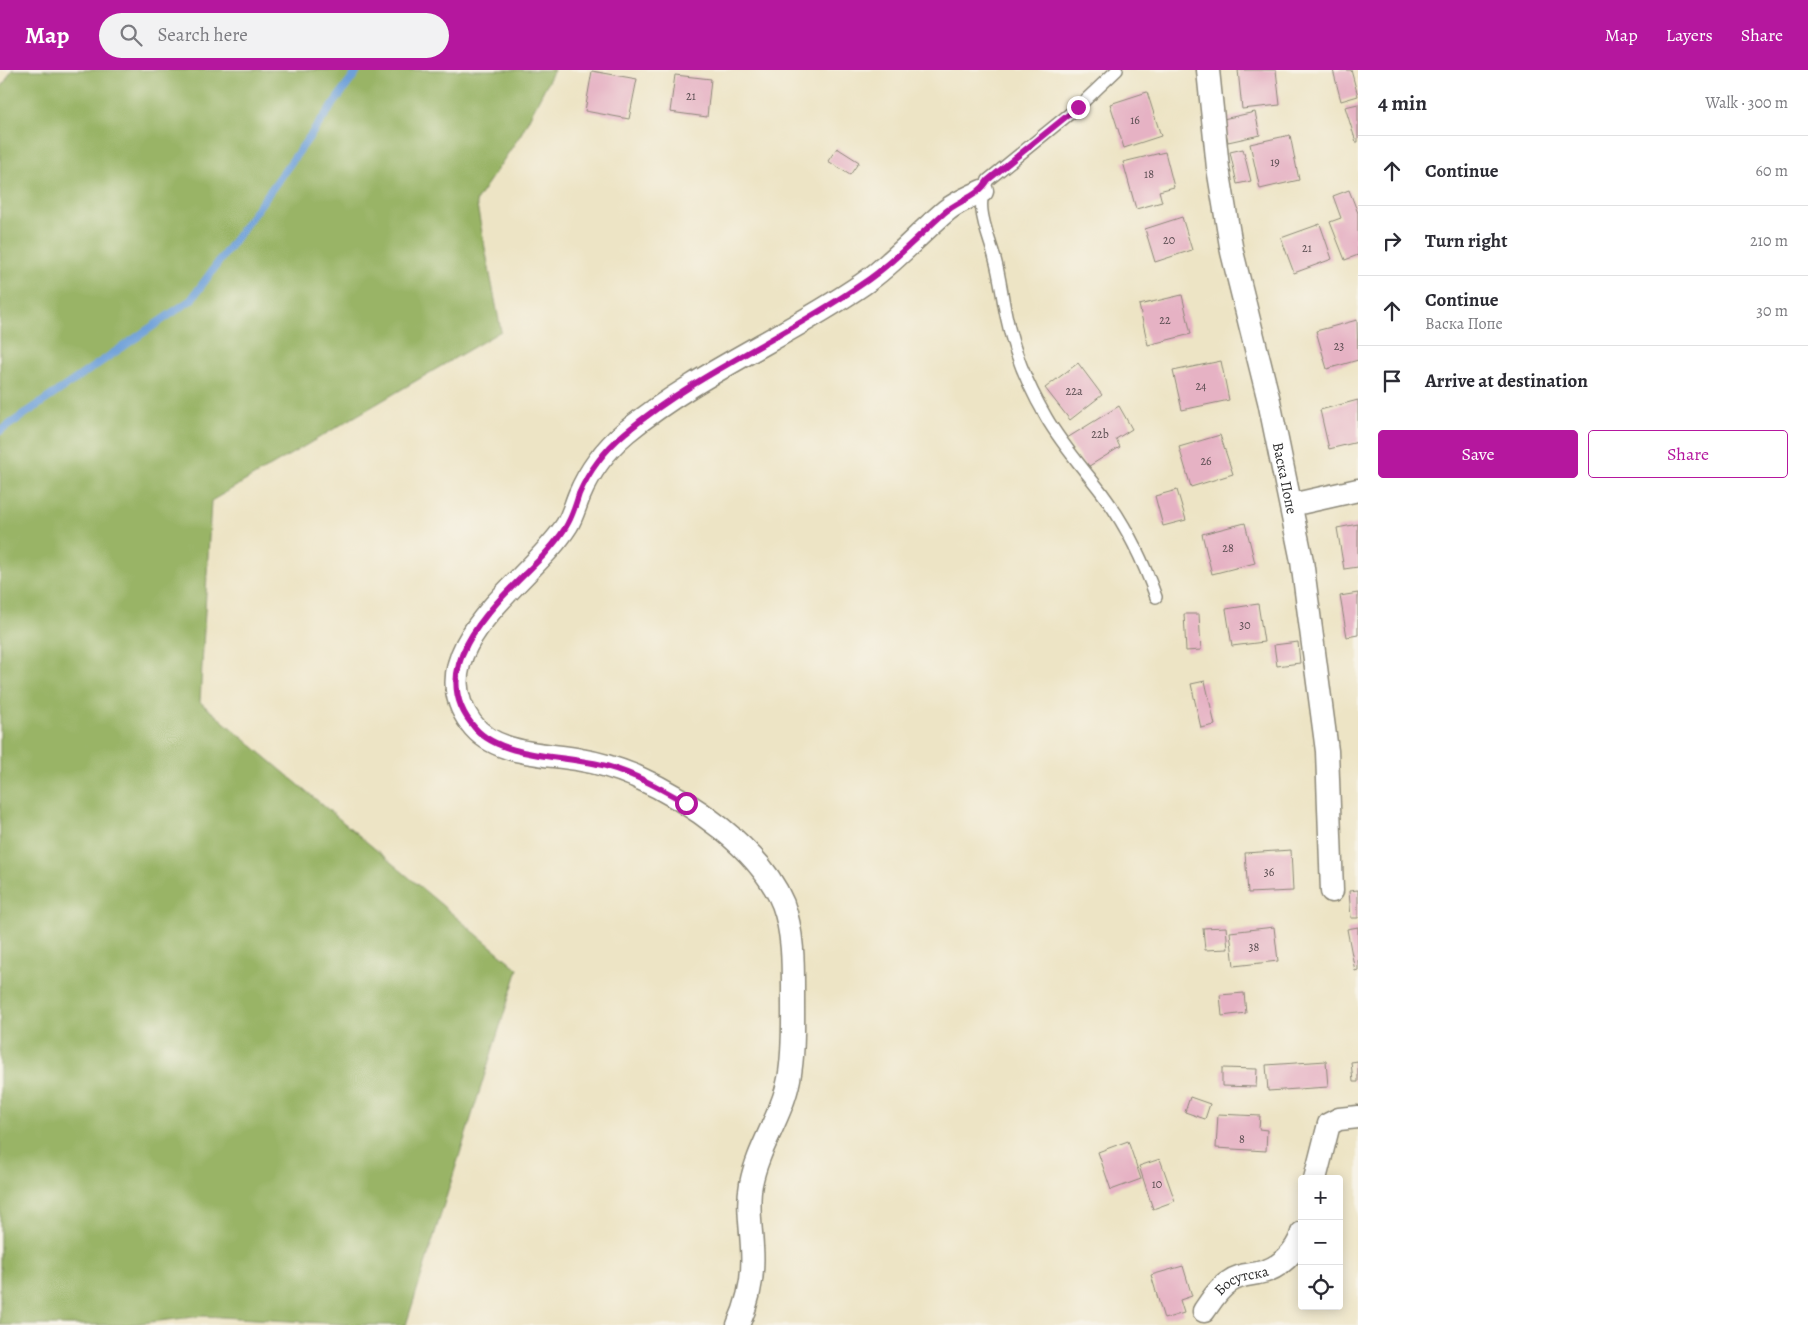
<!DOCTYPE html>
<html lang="en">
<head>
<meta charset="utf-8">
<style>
  :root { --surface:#fff; --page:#f2f2f3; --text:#2b2b33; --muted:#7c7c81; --line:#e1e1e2; --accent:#b5179e }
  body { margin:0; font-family:Alegreya,serif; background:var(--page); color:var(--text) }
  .controls { position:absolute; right:15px; bottom:15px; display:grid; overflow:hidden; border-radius:5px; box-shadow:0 2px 12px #0003 }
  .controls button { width:45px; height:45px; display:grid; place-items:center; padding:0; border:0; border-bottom:1px solid var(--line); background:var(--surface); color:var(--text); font:25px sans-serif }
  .stop { position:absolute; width:15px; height:15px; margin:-11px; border:4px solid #b5179e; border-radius:50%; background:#fff }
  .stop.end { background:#b5179e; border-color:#fff; box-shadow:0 1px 5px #0008 }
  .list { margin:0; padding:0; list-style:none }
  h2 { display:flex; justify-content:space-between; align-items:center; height:65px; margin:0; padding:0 20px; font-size:21px }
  h2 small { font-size:16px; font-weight:400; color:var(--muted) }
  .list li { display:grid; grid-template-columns:32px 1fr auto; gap:15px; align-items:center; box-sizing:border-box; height:70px; padding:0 20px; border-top:1px solid var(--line) }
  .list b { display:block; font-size:19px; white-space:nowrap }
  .list p { margin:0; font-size:16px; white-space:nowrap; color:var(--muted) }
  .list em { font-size:16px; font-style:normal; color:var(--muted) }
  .actions { display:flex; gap:10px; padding:15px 20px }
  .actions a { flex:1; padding:11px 0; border:1px solid var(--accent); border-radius:5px; text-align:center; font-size:18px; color:var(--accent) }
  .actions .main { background:var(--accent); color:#fff }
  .icon { flex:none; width:28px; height:28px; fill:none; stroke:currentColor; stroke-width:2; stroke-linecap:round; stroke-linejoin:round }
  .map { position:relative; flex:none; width:1358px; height:1255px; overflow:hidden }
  header { display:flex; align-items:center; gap:30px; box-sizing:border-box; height:70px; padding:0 25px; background:var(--accent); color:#fff }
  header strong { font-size:24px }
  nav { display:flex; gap:28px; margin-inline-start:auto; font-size:18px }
  .search { width:350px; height:45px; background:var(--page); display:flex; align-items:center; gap:12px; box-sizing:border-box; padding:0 18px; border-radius:28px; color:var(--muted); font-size:19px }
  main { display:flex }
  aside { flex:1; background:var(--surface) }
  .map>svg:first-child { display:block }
  .forest { fill:#99b466; stroke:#627048 }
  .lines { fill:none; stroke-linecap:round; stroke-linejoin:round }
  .stream { stroke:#6ea0d9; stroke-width:8 }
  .building { fill:#e6b2c4 }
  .service-casing { stroke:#8c8878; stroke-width:14 }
  .minor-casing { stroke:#8c8878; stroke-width:25 }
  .service { stroke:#fff; stroke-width:11 }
  .minor { stroke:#fff; stroke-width:22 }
  .route { stroke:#b5179e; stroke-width:6 }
  .labels { text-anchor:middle; stroke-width:4; stroke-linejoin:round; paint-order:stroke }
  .number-label { font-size:12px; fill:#5a4d51 }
  .street-label { font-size:15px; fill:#2b2b2b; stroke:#f7f3e8 }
</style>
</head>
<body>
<header>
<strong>Map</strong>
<div class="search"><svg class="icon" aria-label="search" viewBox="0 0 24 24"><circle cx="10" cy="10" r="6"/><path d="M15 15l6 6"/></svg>Search here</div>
<nav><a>Map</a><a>Layers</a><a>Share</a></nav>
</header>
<main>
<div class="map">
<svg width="1358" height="1255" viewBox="0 0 1358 1255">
  <rect width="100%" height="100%" fill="#f7f3e8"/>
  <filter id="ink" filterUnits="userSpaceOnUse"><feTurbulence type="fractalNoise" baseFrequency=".02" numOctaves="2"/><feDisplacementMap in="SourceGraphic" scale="10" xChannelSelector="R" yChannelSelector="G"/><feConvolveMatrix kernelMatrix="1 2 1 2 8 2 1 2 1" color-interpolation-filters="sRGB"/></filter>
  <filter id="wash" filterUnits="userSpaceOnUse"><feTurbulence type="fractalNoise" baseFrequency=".0096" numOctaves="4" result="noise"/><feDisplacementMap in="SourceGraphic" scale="20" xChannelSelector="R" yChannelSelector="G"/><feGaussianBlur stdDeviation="1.12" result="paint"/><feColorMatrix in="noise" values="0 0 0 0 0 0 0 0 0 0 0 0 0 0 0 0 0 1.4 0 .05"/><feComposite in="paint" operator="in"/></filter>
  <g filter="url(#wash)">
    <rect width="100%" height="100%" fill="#ede4c5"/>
    <!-- forest -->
    <polygon class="forest" points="12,0 554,0 521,64 476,131 501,261 211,431 200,632 518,899 406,1255 357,1255 203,1246 124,1255 0,1255 0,20"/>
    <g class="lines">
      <!-- stream -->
      <polyline class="stream" points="0,361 191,230 358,0"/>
    </g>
    <g id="blocks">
      <!-- building -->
      <g class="building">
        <polygon points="1238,0 1276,0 1280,35 1242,39"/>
        <polygon points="1333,0 1351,0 1358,26 1341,31"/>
        <polygon points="592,1 637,9 629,49 585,41"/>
        <polygon points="675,5 711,9 707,47 670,42"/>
        <polygon points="1147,22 1161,66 1124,78 1110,34"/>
        <polygon points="1358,34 1358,72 1356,72 1345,37"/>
        <polygon points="1255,42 1260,65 1228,72 1223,49"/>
        <polygon points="1290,65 1299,110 1260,119 1250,74"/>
        <polygon points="837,78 859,92 850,105 828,91"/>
        <polygon points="1243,79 1251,111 1237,114 1230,82"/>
        <polygon points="1165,82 1174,117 1159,121 1162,132 1136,139 1123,92"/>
        <polygon points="1349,120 1358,143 1358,185 1345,190 1330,152 1341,148 1333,126"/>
        <polygon points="1182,147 1192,180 1155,192 1145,159"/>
        <polygon points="1320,154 1332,189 1294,203 1281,168"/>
        <polygon points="1182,225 1191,264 1148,275 1139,235"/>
        <polygon points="1357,250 1358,290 1327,299 1316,261"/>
        <polygon points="1221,291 1229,330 1182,340 1173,301"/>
        <polygon points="1078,293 1102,325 1070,350 1045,318"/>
        <polygon points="1358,330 1358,372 1329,379 1320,340"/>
        <polygon points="1119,336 1132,359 1116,369 1120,377 1086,398 1067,368"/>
        <polygon points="1220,365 1233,404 1191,417 1179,377"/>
        <polygon points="1177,420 1186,450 1163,456 1155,426"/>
        <polygon points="1245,453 1255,493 1212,504 1202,464"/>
        <polygon points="1358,454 1358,497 1344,499 1337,458"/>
        <polygon points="1358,523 1358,565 1347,567 1340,526"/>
        <polygon points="1258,534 1264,572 1232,576 1226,539"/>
        <polygon points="1184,544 1199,544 1201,580 1186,581"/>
        <polygon points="1298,572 1300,593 1277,596 1274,575"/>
        <polygon points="1205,611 1215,655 1201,658 1191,614"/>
        <polygon points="1291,780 1293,821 1248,823 1245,783"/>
        <polygon points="1358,820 1358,848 1351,848 1349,821"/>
        <polygon points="1226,857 1228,879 1205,880 1203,858"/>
        <polygon points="1274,857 1278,891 1234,896 1230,862"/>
        <polygon points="1358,857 1358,900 1355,901 1347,859"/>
        <polygon points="1244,923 1246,943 1222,946 1220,925"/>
        <polygon points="1326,991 1328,1017 1268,1021 1266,995"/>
        <polygon points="1358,991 1358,1012 1353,1012 1351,992"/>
        <polygon points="1222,998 1257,999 1256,1017 1222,1016"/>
        <polygon points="1190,1027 1210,1034 1205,1049 1185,1042"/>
        <polygon points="1218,1044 1260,1046 1259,1059 1267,1060 1266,1081 1216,1078"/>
        <polygon points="1128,1071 1141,1109 1111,1120 1098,1082"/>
        <polygon points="1160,1089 1175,1131 1153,1139 1139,1096"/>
        <polygon points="1183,1196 1192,1226 1180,1230 1184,1243 1164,1249 1151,1205"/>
      </g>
    </g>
  </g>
  <g filter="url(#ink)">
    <use href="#blocks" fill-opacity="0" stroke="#8c8878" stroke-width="1"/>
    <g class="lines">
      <defs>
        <path id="service" d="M1117,0L1078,37L988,110C973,136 988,162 995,189C1000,207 1002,226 1006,245C1013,280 1028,316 1046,347C1062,375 1083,398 1102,423C1126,455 1143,490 1156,527"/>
        <g id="minor">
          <path id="s1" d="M1208,0L1218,98L1232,182L1269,331L1302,491L1327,681L1332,821"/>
          <polyline points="1291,435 1358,420"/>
          <polyline points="1315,1109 1329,1054 1339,1049 1358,1047"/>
          <path id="s2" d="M1204,1241C1211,1231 1218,1219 1229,1212C1238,1205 1248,1205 1258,1203C1278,1200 1297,1182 1302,1163"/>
          <path d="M738,1255C749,1231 754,1204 752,1177C751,1156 747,1135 751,1114C758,1077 782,1046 789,1009C794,983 793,955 793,929C793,898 794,864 783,834C760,778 689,730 635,706C618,699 600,693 581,690C545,683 495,686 471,653C416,578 533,510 567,455C572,447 575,436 579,426C589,402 606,379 626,362C698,303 786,267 863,214C894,193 918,164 947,140C957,132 970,127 982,121"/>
        </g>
      </defs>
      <!-- service casing -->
      <use href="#service" class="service-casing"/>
      <!-- minor casing -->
      <use href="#minor" class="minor-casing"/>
      <!-- service -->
      <use href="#service" class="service"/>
      <!-- minor -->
      <use href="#minor" class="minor"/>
    </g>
  </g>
  <g class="lines" filter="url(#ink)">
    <!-- route -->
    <path class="route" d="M686,733C660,718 635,704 606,696C567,685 502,689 475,658C419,595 503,527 543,486C552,476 562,465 568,453C573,444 576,434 579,424C589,401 606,379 625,363C697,303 786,267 862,214C892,194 917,167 944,143C959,130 978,127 988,110L1078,37"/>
  </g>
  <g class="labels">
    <!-- number labels -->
    <g class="number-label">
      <text x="691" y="30">21</text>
      <text x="1135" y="54">16</text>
      <text x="1275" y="96">19</text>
      <text x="1149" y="108">18</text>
      <text x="1169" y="174">20</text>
      <text x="1307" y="182">21</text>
      <text x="1165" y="254">22</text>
      <text x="1339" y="280">23</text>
      <text x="1201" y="320">24</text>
      <text x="1074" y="325">22a</text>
      <text x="1100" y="368">22b</text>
      <text x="1206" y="395">26</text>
      <text x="1228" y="482">28</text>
      <text x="1245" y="559">30</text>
      <text x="1269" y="806">36</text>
      <text x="1254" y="881">38</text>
      <text x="1242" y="1073">8</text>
      <text x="1157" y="1118">10</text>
    </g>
    <!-- street labels -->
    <g class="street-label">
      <text dy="5" stroke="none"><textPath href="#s1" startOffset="416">Васка Попе</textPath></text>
      <text dy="5" stroke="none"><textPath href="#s2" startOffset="51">Босутска</textPath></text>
    </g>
  </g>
</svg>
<div class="controls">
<button>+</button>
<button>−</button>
<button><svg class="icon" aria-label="locate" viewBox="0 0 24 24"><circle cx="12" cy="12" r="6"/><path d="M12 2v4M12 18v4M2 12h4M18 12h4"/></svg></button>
</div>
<div class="stop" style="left:686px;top:733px"></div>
<div class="stop end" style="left:1078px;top:37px"></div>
</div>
<aside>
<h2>4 min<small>Walk · 300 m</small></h2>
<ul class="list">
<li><svg class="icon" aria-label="ahead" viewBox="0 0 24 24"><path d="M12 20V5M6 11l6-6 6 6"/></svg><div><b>Continue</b></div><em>60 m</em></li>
<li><svg class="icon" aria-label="right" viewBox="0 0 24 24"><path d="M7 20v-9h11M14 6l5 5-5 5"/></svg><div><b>Turn right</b></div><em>210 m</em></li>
<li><svg class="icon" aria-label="ahead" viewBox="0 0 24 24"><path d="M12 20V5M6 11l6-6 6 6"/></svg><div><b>Continue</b><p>Васка Попе</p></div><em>30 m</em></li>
<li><svg class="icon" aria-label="arrive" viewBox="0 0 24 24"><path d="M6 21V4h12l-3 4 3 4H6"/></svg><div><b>Arrive at destination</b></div></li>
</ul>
<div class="actions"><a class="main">Save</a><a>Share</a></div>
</aside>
</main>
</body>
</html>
